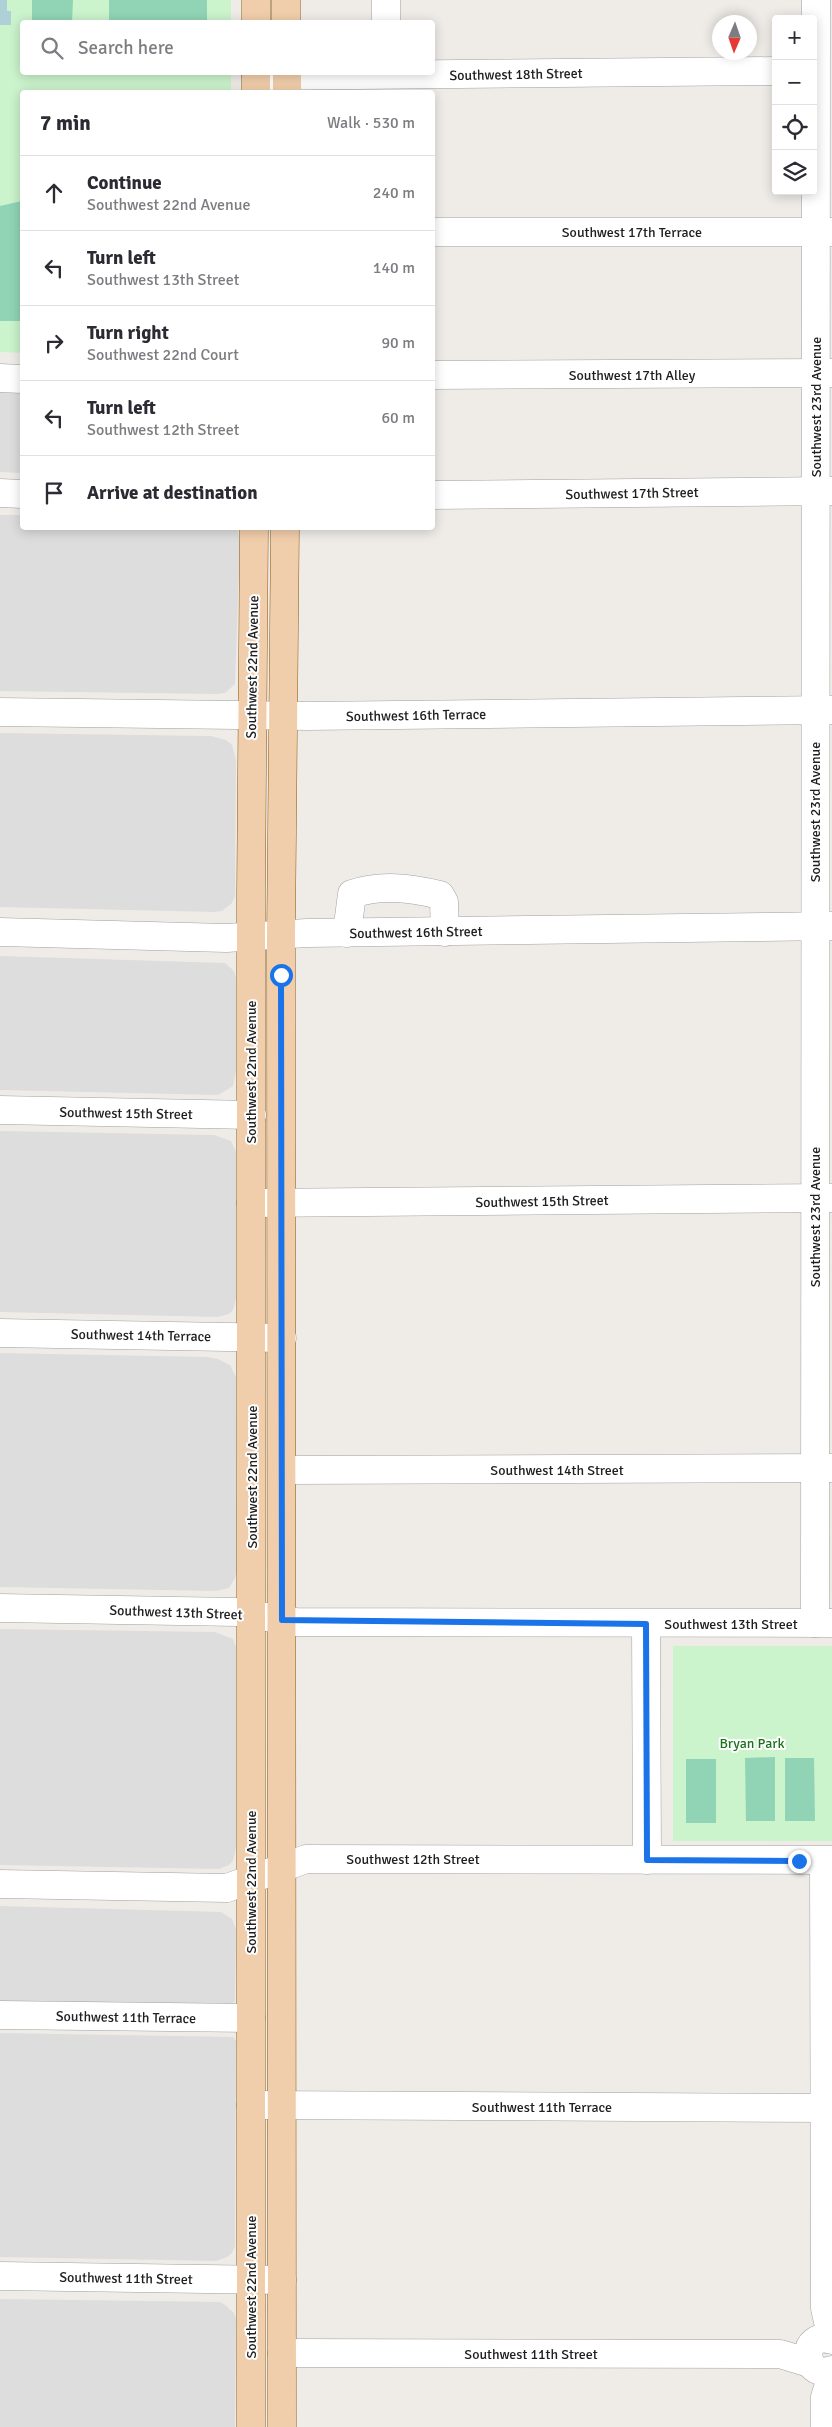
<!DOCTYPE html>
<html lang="en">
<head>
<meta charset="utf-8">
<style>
  :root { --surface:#fff; --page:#f7f7f7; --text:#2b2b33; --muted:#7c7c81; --line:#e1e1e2 }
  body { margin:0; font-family:Signika,sans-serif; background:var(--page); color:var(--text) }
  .controls { position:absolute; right:15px; top:15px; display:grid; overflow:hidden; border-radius:5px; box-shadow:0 2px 12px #0003 }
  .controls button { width:45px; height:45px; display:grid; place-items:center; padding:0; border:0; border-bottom:1px solid var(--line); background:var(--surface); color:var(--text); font:25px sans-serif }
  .compass { position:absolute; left:712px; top:15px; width:45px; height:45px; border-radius:50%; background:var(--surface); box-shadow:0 2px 12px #0003; rotate:182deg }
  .stop { position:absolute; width:15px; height:15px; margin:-11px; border:4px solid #1a73e8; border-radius:50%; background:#fff }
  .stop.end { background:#1a73e8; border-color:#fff; box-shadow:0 1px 5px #0008 }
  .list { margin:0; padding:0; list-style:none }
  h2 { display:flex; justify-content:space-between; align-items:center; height:65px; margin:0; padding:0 20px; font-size:21px }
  h2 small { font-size:16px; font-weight:400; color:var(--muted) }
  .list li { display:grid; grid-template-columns:32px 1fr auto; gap:15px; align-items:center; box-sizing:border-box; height:75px; padding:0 20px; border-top:1px solid var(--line) }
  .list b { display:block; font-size:19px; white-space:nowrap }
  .list p { margin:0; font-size:16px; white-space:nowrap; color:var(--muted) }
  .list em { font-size:16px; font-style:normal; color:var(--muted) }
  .icon { flex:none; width:28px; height:28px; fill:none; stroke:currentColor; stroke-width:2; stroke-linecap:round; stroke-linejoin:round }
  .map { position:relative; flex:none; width:832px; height:2427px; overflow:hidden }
  .search { position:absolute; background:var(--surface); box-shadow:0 2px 12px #0003; left:20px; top:20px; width:415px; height:55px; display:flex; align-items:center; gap:12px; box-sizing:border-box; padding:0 18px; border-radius:5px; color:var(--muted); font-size:19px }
  .panel { position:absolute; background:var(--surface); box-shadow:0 2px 12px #0003; left:20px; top:90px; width:415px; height:440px; border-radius:5px }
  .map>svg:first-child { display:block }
  .residential { fill:#dedddd }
  .park { fill:#cbf3cc }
  .pitch { fill:#90d4b5 }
  .water { fill:#aed1d7 }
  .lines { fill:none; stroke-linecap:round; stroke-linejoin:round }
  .minor-casing { stroke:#a1a1a1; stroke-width:29 }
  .major-casing { stroke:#8a5a13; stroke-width:29 }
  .minor { stroke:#fff; stroke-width:28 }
  .major { stroke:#f1ceab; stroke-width:28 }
  .route { stroke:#1a73e8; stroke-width:6 }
  .labels { text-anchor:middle; stroke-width:4; stroke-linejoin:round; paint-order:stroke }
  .street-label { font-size:14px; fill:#202020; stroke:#fff }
  .park-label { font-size:14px; fill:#1a731b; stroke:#fff }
</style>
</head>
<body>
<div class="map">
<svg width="832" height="2427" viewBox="0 0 832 2427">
  <rect width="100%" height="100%" fill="#efece8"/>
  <!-- residential -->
  <g class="residential">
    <polygon points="0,384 22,385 22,473 0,472"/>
    <polygon points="0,515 22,515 22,528 237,528 240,541 235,684 225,693 217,694 0,691"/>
    <polygon points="0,733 211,736 226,740 232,745 236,760 235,896 232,903 222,911 214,912 0,907"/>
    <polygon points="0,956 225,963 234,971 236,978 236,1071 233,1086 218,1095 0,1090"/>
    <polygon points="0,1131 214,1135 231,1141 236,1152 236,1299 233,1310 229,1314 218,1317 0,1312"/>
    <polygon points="0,1353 208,1357 218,1359 230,1365 236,1377 237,1572 235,1578 229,1588 216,1591 0,1587"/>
    <polygon points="0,1629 215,1632 233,1639 236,1647 236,1847 233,1861 229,1865 219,1869 0,1865"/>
    <polygon points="0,1906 221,1912 232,1919 236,1929 235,2001 230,2005 0,2003"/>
    <polygon points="0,2033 233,2037 236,2041 235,2246 232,2253 227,2257 216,2261 0,2257"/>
    <polygon points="0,2299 220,2302 225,2305 234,2313 236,2319 235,2427 0,2427"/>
  </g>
  <!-- park -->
  <g class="park">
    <polygon points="0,0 231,0 231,22 22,22 22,72 231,73 231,92 22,92 22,353 0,352"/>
    <rect x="673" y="1646" width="159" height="195"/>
  </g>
  <!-- pitch -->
  <g class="pitch">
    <polygon points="32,0 73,0 72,22 32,22"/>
    <rect x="109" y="0" width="98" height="22"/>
    <polygon points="22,201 22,321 0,321 0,206"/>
    <polygon points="775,1757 775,1821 746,1821 745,1758"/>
    <polygon points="785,1758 814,1758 815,1821 785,1821"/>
    <rect x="686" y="1759" width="30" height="64"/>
  </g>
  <!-- water -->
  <polygon class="water" points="0,0 7,0 7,11 11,11 11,25 0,25"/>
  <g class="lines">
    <defs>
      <g id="minor">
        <polyline points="386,22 386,0"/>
        <polyline points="256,76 776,71"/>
        <polyline points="432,232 832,232"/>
        <polyline points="432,375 832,373"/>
        <polyline points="0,378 22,379"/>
        <polyline points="0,493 22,494"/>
        <polyline points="432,495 832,491"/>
        <polyline points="0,712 307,716 832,710"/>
        <polyline points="0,932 226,938 307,933 832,926"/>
        <path d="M347,933L352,894C381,884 411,888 440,895L444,902L445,932"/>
        <polyline points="0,1110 252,1115"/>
        <polyline points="251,1203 832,1198"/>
        <polyline points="0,1333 282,1338"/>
        <polyline points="282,1470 831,1468"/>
        <polyline points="0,1608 237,1612 296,1622 832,1623"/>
        <polyline points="815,1623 816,0"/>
        <polyline points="646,1624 647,1860"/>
        <path d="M824,1861L825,2308L832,2340C800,2330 801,2380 832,2370"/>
        <polyline points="0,1884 227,1888 306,1859 832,1860"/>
        <polyline points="0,2015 251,2018"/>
        <polyline points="251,2105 832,2108"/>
        <polyline points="0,2276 282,2280"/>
        <polyline points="282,2353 780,2354 810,2363"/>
        <polyline points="825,2427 825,2397 832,2375"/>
      </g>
      <g id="major">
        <polyline points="256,22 256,0"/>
        <polyline points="286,22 286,0"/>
        <polyline points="287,72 287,92"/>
        <polyline points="256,92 256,72"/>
        <polyline points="251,2427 251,895 254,528"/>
        <polyline points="282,2427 281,935 285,528"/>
      </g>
    </defs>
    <!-- minor casing -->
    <use href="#minor" class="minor-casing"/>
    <!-- major casing -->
    <use href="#major" class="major-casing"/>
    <!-- minor -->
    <use href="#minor" class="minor"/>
    <!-- major -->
    <use href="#major" class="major"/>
  </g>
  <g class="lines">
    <!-- route -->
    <polyline class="route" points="281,975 282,1620 646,1624 647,1860 799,1861"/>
  </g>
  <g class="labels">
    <!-- street labels -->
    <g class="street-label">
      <text transform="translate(516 74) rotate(-1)" y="5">Southwest 18th Street</text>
      <text x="632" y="237">Southwest 17th Terrace</text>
      <text x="632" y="380">Southwest 17th Alley</text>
      <text transform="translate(816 407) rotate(-90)" y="5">Southwest 23rd Avenue</text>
      <text transform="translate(632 493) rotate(-1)" y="5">Southwest 17th Street</text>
      <text transform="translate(252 667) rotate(-89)" y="5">Southwest 22nd Avenue</text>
      <text transform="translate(416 715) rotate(-1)" y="5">Southwest 16th Terrace</text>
      <text transform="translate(815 812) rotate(-90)" y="5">Southwest 23rd Avenue</text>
      <text transform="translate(416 932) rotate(-1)" y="5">Southwest 16th Street</text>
      <text transform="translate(251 1072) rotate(-90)" y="5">Southwest 22nd Avenue</text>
      <text transform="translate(126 1113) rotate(1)" y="5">Southwest 15th Street</text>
      <text transform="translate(542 1201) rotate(-1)" y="5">Southwest 15th Street</text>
      <text transform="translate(815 1217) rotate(-90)" y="5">Southwest 23rd Avenue</text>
      <text transform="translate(141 1335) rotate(1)" y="5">Southwest 14th Terrace</text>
      <text x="557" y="1475">Southwest 14th Street</text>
      <text transform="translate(252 1477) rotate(-90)" y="5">Southwest 22nd Avenue</text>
      <text transform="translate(176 1612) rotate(2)" y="5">Southwest 13th Street</text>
      <text x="731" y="1629">Southwest 13th Street</text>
      <text x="413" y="1864">Southwest 12th Street</text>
      <text transform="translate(251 1882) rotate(-90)" y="5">Southwest 22nd Avenue</text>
      <text transform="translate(126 2017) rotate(1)" y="5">Southwest 11th Terrace</text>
      <text x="542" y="2112">Southwest 11th Terrace</text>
      <text transform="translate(126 2278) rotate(1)" y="5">Southwest 11th Street</text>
      <text transform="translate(251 2287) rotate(-90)" y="5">Southwest 22nd Avenue</text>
      <text x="531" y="2359">Southwest 11th Street</text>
    </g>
    <!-- park labels -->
    <g class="park-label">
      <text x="752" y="1748">Bryan Park</text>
    </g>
  </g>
</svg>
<div class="controls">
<button>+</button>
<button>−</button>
<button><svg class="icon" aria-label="locate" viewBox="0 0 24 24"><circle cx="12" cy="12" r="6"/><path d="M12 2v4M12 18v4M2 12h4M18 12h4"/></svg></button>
<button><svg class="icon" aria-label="layers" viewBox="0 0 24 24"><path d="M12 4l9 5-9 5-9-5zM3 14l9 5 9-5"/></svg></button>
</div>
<svg class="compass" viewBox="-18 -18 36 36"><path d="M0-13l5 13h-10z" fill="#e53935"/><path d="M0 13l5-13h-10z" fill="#7c7c81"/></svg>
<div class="stop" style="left:281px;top:975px"></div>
<div class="stop end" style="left:799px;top:1861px"></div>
<div class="search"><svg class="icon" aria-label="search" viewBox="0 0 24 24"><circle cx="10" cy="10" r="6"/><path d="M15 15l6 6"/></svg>Search here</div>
<section class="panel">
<h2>7 min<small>Walk · 530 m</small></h2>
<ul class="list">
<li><svg class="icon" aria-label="ahead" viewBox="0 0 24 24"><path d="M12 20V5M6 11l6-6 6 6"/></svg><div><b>Continue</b><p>Southwest 22nd Avenue</p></div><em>240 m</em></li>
<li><svg class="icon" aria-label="left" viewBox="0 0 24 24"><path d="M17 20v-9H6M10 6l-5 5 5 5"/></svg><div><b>Turn left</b><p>Southwest 13th Street</p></div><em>140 m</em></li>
<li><svg class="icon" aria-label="right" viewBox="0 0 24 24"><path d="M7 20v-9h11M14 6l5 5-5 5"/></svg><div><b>Turn right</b><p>Southwest 22nd Court</p></div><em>90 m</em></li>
<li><svg class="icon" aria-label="left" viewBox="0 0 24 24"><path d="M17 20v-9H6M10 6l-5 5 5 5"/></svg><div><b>Turn left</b><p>Southwest 12th Street</p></div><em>60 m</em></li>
<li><svg class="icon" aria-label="arrive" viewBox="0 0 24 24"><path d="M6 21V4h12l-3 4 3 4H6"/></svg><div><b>Arrive at destination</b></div></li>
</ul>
</section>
</div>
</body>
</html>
